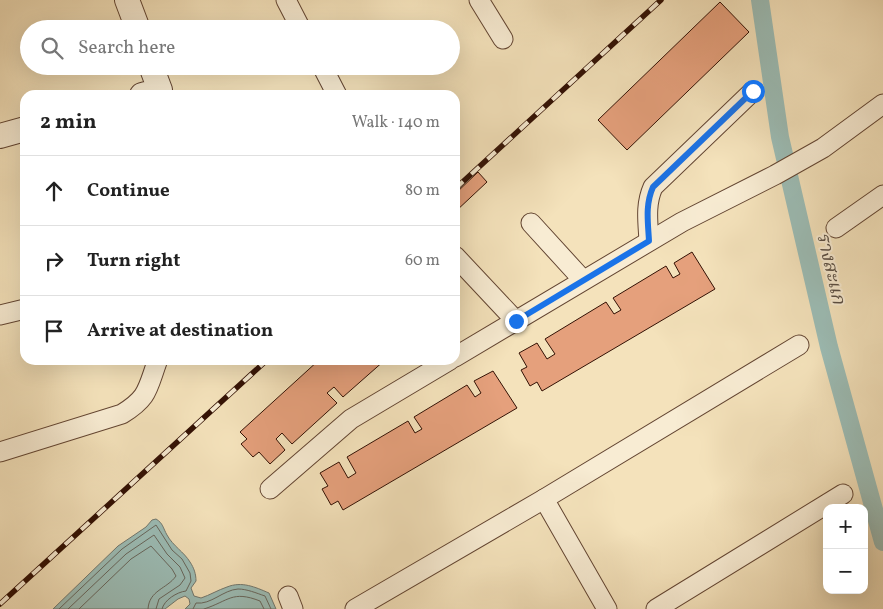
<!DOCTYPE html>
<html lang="en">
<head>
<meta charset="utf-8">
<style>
  :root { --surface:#fff; --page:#f2f2f2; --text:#222; --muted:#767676; --line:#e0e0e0 }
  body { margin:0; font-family:Vollkorn,"Noto Serif Thai",serif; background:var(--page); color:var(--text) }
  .controls { position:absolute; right:15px; bottom:15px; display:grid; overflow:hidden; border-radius:10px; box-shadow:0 5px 20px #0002 }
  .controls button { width:45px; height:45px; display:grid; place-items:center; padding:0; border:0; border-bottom:1px solid var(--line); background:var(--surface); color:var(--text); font:25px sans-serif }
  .stop { position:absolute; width:15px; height:15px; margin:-11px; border:4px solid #1a73e8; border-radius:50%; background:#fff }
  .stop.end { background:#1a73e8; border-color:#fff; box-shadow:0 1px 5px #0008 }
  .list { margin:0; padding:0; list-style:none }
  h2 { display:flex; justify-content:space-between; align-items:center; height:65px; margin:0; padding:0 20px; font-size:21px }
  h2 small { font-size:16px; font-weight:400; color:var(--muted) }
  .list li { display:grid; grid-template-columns:32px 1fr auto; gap:15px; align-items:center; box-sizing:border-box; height:70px; padding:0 20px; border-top:1px solid var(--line) }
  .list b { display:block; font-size:19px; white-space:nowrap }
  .list em { font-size:16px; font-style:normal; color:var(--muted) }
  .icon { flex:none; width:28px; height:28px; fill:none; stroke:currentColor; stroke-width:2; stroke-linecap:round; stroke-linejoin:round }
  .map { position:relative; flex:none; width:883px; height:609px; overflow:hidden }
  .search { position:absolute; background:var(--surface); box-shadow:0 5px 20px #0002; left:20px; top:20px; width:440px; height:55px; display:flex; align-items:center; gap:12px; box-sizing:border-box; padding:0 18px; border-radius:28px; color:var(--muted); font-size:19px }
  .panel { position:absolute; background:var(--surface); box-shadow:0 5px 20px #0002; left:20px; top:90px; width:440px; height:275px; border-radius:15px }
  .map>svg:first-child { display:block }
  .water { fill:#9cbdb6; stroke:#72786f }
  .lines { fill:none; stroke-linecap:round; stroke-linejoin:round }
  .shore { stroke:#68675d; stroke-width:1 }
  .canal { stroke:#9cbdb6; stroke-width:18 }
  .building { fill:#e5a07c; stroke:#331104 }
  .minor-casing { stroke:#634532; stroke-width:21 }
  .tertiary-casing { stroke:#634532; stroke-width:26 }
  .minor { stroke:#f8ecd3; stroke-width:19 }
  .tertiary { stroke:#f8ecd3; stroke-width:24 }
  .rail-casing { stroke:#331104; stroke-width:5.5 }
  .rail { stroke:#f8ecd3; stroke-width:4; stroke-dasharray:11; stroke-linecap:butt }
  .route { stroke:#1a73e8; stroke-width:6 }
  .labels { text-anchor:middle; stroke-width:4; stroke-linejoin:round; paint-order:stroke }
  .water-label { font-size:19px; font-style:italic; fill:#584d42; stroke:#f8ecd3 }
</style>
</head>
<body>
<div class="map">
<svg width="883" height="609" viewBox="0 0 883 609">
  <rect width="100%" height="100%" fill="#f4e2bb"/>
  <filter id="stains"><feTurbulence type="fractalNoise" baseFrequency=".004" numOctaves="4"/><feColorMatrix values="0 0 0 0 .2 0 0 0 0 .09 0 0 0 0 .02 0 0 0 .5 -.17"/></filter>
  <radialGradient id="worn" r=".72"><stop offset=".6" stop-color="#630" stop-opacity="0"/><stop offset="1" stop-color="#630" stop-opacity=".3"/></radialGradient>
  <!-- water -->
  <path class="water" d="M156,519C163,523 163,528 167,535C173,546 184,552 190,562C194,568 196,574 196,581L191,588L194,596L201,598C210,595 218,590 227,587C242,581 255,587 269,593L276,609H185L190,604L189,599L185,596L178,599L165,609H53L118,546L146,527L152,520Z"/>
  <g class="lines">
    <!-- shore -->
    <g class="shore">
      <path d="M59,609L122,549L156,525L172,550L182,559L190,573L191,581L186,591C177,592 164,600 162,609"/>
      <polyline points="68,609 126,554 154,535 167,554 180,567 185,578 180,585 159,599 156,609"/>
      <path d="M79,609L131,559L151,546L172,569L176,576C167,589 149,590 148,609"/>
      <path d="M193,609L196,603C211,605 223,590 238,589C247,589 256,593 265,596L271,609"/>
      <path d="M204,609C229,601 232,590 260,601L264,609"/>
    </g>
    <!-- canal -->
    <polyline class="canal" points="760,0 780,137 829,347 883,542"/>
  </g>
  <!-- building -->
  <g class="building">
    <polygon points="720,2 749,32 627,150 598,120"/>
    <polygon points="478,172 487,182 455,212 455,194"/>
    <polygon points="692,252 715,289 542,391 537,382 530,386 521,370 527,367 519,353 537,343 547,359 555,354 545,339 606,302 614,314 621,310 613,298 666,266 673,278 680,274 674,263"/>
    <polygon points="319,360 385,360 343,397 334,387 327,393 337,403 292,444 282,433 276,439 285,450 270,464 259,452 253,457 241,444 247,439 240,432"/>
    <polygon points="493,371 517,408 343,510 338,501 331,505 322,489 328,486 320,473 339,462 348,478 356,473 347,457 408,421 415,433 422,429 414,417 467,385 475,397 481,393 474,381"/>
  </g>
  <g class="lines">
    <defs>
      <g id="minor">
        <polyline points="286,0 301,29"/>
        <polyline points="479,0 503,39"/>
        <polyline points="322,66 337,95"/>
        <polyline points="531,223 583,280"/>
        <polyline points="836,228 883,195"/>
        <path d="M649,241C648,222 645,205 653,187L753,91"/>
        <polyline points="455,256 516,321"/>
        <polyline points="0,315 25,309"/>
        <polyline points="455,357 682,222 775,175 823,148 883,104"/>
        <path d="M0,452L122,414C148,398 147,390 157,362"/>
        <polyline points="270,489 351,419 450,360"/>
        <polyline points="544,499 607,609"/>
        <polyline points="288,596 293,609"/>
        <polyline points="355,609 544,499 799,345"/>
        <polyline points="656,609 843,494"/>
      </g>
      <g id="tertiary">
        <polyline points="127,0 138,29"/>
        <polyline points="142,95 160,90 151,66"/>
        <polyline points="0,136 25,129"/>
      </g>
    </defs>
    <!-- minor casing -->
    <use href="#minor" class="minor-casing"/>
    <!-- tertiary casing -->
    <use href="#tertiary" class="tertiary-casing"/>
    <!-- minor -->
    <use href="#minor" class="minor"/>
    <!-- tertiary -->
    <use href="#tertiary" class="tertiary"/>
    <defs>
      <g id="rail">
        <polyline points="455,189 661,0"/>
        <polyline points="0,604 267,360"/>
      </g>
    </defs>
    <!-- rail casing -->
    <use href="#rail" class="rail-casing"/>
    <!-- rail -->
    <use href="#rail" class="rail"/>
  </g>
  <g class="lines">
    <!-- route -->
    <path class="route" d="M516,321L649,241C648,222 645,205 653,187L753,91"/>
  </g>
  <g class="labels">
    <!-- water labels -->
    <g class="water-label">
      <text transform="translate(832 268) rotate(77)" y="7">รางสะแก</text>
    </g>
  </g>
  <rect width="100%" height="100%" filter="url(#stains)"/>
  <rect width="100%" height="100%" fill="url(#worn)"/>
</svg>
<div class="controls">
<button>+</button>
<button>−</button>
</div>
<div class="stop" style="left:753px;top:91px"></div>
<div class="stop end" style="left:516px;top:321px"></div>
<div class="search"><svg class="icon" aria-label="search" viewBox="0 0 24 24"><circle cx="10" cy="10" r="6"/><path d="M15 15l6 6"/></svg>Search here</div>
<section class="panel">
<h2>2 min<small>Walk · 140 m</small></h2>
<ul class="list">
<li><svg class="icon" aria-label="ahead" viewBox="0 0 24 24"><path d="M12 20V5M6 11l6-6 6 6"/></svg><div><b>Continue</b></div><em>80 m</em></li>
<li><svg class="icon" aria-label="right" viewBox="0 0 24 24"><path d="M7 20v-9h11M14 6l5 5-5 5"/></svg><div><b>Turn right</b></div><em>60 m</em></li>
<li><svg class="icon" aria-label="arrive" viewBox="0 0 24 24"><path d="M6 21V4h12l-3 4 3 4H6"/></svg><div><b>Arrive at destination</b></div></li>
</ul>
</section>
</div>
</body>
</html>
